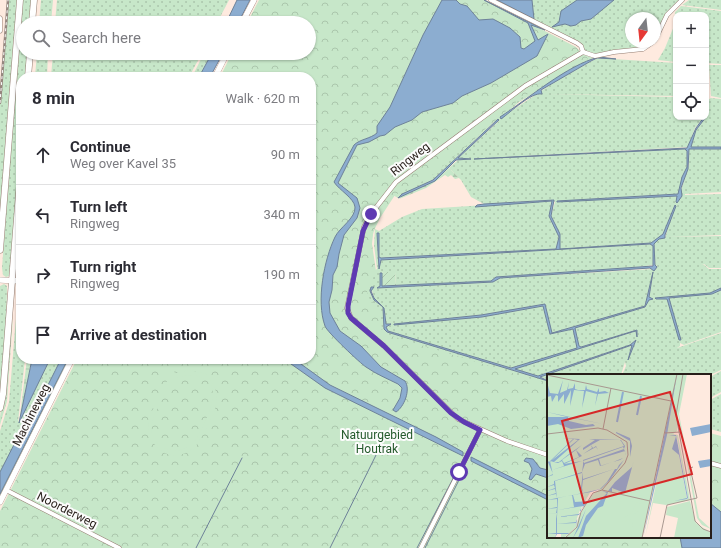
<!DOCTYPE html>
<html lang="en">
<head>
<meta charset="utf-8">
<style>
  :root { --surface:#fff; --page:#f7f7f7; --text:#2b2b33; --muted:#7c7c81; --line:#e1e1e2 }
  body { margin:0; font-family:Roboto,sans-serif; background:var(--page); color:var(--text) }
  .controls { position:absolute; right:12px; top:12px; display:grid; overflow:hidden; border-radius:8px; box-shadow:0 1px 3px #0004 }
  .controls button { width:36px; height:36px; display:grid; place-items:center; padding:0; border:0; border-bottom:1px solid var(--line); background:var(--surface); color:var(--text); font:20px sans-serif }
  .compass { position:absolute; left:625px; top:12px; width:36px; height:36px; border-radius:50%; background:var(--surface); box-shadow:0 1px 3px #0004; rotate:195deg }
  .stop { position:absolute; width:12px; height:12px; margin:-9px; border:3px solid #5e3ab2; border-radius:50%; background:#fff }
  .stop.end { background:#5e3ab2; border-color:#fff; box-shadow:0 1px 4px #0008 }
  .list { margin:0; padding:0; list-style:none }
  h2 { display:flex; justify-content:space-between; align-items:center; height:52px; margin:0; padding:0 16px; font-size:17px }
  h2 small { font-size:13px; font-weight:400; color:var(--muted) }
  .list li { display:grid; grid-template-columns:26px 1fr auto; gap:12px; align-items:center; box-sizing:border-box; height:60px; padding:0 16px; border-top:1px solid var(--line) }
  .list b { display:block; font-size:15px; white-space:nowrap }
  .list p { margin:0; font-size:13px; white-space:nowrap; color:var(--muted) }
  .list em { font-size:13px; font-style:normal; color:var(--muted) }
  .icon { flex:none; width:22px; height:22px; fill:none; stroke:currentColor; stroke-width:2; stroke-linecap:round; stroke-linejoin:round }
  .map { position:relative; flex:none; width:721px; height:548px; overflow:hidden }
  .search { position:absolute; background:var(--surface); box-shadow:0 1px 3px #0004; left:16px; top:16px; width:300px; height:44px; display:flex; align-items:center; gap:10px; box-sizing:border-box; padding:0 14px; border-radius:22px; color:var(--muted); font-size:15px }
  .panel { position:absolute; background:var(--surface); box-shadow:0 1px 3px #0004; left:16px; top:72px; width:300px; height:292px; border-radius:16px }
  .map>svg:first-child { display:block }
  .grass { fill:url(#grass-dots) }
  .forest { fill:url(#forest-firs) }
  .wetland { fill:url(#wetland-marsh) }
  .park { fill:url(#park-crowns) }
  .garden { fill:url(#garden-furrows) }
  .pitch { fill:#c7e7c9; fill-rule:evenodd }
  .water { fill:#8cadd0; stroke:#6e8299 }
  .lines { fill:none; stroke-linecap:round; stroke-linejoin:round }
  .stream { stroke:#6e8299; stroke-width:1 }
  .street-casing { stroke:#947d71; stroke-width:5 }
  .secondary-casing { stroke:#947d71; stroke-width:6 }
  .primary-casing { stroke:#947d71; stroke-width:7 }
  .street { stroke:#fff; stroke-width:4 }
  .secondary { stroke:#fff; stroke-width:5.5 }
  .primary { stroke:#fff; stroke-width:6 }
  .rail-casing { stroke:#95867e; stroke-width:2.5 }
  .rail { stroke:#fcfcfc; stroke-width:1; stroke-dasharray:3; stroke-linecap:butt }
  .route { stroke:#5e3ab2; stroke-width:5 }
  .labels { text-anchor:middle; stroke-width:4; stroke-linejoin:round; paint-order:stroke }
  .street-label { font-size:12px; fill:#271e19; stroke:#fcfcfc }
  .park-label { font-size:12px; fill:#255a2c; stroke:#fcfcfc }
  .inset-river { fill:none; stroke:#8cadd0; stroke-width:2 }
  .inset-road { fill:none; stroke:#a89890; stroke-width:1 }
  .view { fill:#d62828; fill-opacity:0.15; stroke:#d62828; stroke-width:2 }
  .inset-edge { fill:none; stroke:#271e19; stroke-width:2 }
</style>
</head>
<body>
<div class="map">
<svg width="721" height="548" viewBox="0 0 721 548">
  <defs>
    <pattern id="grass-dots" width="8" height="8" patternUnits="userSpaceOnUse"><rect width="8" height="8" fill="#c7e7c9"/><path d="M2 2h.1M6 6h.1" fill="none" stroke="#abc6ac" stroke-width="1.8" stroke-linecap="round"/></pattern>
    <pattern id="forest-firs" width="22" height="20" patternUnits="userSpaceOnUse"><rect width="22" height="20" fill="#c7e7c9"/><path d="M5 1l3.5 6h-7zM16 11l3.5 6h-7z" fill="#abc6ac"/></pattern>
    <pattern id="wetland-marsh" width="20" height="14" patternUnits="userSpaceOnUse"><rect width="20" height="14" fill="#c7e7c9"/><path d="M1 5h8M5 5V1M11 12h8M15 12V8" fill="none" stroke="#abc6ac"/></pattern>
    <pattern id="park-crowns" width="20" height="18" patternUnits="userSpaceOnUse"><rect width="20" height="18" fill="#c7e7c9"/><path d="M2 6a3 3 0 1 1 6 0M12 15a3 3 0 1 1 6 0" fill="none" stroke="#abc6ac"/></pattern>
    <pattern id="garden-furrows" width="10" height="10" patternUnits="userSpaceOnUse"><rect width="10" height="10" fill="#c7e7c9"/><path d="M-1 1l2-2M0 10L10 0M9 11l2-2" fill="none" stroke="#abc6ac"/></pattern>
  </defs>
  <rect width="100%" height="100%" fill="#feeadf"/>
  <!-- grass -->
  <g class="grass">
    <polygon points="8,0 17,0 0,214 0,101"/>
    <polygon points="22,0 33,0 31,23 23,23 23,53 28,53 26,77 21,77 21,145 11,269 9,276 6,277 3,275 2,268"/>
    <polygon points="41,0 53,0 51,23 39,23"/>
    <polygon points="57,0 229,0 217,23 55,23"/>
    <polygon points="494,0 680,0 676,3 655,38 655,18 631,18 631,42 652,42 645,47 593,55 584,50 583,47"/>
    <polygon points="689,0 721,0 721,10 682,5"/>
    <polygon points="681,6 721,11 721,64 706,63 706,15 676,15 676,62 658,60 665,48 674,26 675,12"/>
    <polygon points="37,53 48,53 47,77 35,77"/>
    <polygon points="53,53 202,53 189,77 51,77"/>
    <polygon points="204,53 212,53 199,77 192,77"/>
    <path d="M582,54L593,58L519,102L501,118L556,81L597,58L676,63V96L545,94L676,97V117H704L695,128L688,147L474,159L685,149L687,151V167L678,194L557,201L677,196V203L689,165V149H721V192L685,194V195L721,194V235L668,237L721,236V268H709L704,264L660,267L703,264L709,269H721V288L710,293L656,299H667L680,340L669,298L714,293L721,290V332L684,345L680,343V346L677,348L633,363L721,333V370L710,375H622L626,366L625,362L621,375H548V380L540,377L632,345L628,360L636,340L630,345L538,376L514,369L632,332L636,331V334L637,330L581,347L579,346L575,328L645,307L649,300L652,299L649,298L653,273L645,306L552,333L545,304L481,315L394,324L482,317L543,306L550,334L573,329L578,348L511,368L388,331L386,327L391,324H386L384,308L374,298L371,287L370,291L374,300L383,307L384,329L387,332L548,381V390L385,339L363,291L368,238L385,207C370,236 370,238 375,270L377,269L374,245L375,229L379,231L402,217L422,209L552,201L549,216L559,237L556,249L381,258L379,257L377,233L379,269L381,260L650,244L653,246V265L615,270L496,277L491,281L408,285H396L395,272L380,273V286L377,288L493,282L500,278L653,269L657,266L655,265L654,244L659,239L665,238L675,205L663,234L651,243L560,249L558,248C563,236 556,227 551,216L555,202L552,200L484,204L471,197L461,180L449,168L458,160L471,159L458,158L499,121L494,122L433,180L402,194L398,198L393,195L391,190Z"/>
    <polygon points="709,65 721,65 721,98 711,96"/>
    <polygon points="711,98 721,99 721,147 691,147 696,130 706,117 708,100"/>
    <polygon points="4,284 7,286 6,336 0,400 0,286"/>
    <polygon points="21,290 21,359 25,359 18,422 50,359 71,359 0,500 0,431 9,402 18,295"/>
    <polygon points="13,317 7,401 0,425 0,417"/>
    <polygon points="721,371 721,392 710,398 710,377"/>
    <polygon points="721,394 721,432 710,429 710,400"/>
  </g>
  <!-- forest -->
  <polygon class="forest" points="449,168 459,178 455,179 451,175 448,177 445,175 426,188 399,199 402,195 435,181"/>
  <!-- wetland -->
  <polygon class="wetland" points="27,359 38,359 31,364 19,423"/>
  <!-- park -->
  <polygon class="park" points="259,0 485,0 576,47 588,59 521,98 429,178 395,195 380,218 373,232 372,244 376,271 367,292 369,298 380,311 382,329 385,334 548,384 548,537 710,537 710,433 721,436 721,548 0,548 0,511 77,359 311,359 311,77 220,77 232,53 309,53 309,23 247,23"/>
  <!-- garden -->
  <polygon class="garden" points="384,272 395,272 396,285 382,286 382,273"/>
  <!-- pitch -->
  <path class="pitch" d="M189,370L215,376V379L209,378C229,402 205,428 194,450L192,449C169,467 143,443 149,417L172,371L176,373ZM188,375C223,376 214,403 204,424C200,431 197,440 191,445C186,449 179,451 174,450C169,450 163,448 160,445C143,432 156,412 163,398C165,392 168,386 172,382C177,377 182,376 188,375Z"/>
  <!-- water -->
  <g class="water">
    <polygon points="237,0 250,0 238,23 226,23"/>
    <path d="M442,0H456L460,4L467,6L479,20L493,19L510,28L520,37L521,48L524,49L535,41L528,23L484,0L545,30L531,25L538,40L548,34L537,56L491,83L462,96L453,103L422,112L412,120L395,127L385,135L380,136L369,142L357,145L338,183L357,198L360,208L357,218L344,235L339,254L337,267L333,275L332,290L329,302L330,313L340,331L361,346L381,367L405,381C411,390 404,407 396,412L393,410L400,398L402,388L398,384C388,379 376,374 366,367C361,364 326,331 325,326C316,301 324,260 335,237C339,228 356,218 355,207C354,198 339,190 334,182L354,145C360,139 370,139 377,133V126L390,107L423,35Z"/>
    <polygon points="497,0 532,0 534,19"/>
    <polygon points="577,0 614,0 591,19 581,21 576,25 571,26 565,24 552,27 559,22 561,11"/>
    <polygon points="212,53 223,53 210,77 199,77"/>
    <path d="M599,57L616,59L597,58L591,61L541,90L542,94C531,92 511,112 501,119L500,117C528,99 567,65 599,57Z"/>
    <polygon points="704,117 706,117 696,130 691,147 721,147 721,149 689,149 688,169 681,188 682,196 677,203 676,202 677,196 557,202 557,201 678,194 682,177 687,167 687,151 685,149 474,159 687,148 696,128"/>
    <polygon points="498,119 499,120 458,158 471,159 456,160 435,181 398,198 402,194 433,180"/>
    <polygon points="554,200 551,216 560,234 560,249 651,243 663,234 675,205 676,206 665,235 665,238 659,239 654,244 655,265 657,267 654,271 650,268 500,278 493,282 377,288 380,286 380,273 382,273 382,286 491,281 496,277 653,266 653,246 650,244 381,260 379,269 377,233 379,233 379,257 381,258 556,249 559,237 549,216 552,201 475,207 477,205 484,204"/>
    <polygon points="653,272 649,297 653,299 649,300 645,307 575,328 579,346 581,347 637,330 637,337 636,331 632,332 515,369 538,376 630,345 636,340 628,360 632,345 540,377 548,381 387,332 384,329 383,307 374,300 370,291 371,287 374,287 371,291 374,298 384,308 386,324 391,324 386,327 388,331 511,368 577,348 573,329 550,334 543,306 482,317 394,325 394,324 481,315 545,304 552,333 645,306"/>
    <polygon points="721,288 721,290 712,294 669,298 681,340 679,340 667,299 656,299 655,298 710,293"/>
    <polygon points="38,359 50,359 19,423 31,364"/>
    <polygon points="61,359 68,359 0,494 0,472 21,431 25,431"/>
    <polygon points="284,359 294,359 330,385 436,437 463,452 463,456 325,388"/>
    <polygon points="471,457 548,496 548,500 471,461"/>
    <polygon points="526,458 533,459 540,468 548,470 548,478 536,474 531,480 529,479 532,469 529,463 524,461"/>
    <polygon points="710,503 721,512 721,548 682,548 680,537 710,537"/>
  </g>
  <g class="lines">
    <!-- stream -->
    <g class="stream">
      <polyline points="196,548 242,458"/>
      <polyline points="330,548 379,449"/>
      <polyline points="417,548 460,465"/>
      <polyline points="425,548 460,478"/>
    </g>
    <defs>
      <g id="street">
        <polyline points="491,0 577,43 581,46 583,52"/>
        <polyline points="0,18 0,31"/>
        <polyline points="655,40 667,15 682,0"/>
        <polyline points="583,52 595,56 614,52 643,49 653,42"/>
        <polyline points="548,455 507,441 458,419 384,346 351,318 347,308 364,227 371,214 396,182 525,86 583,52"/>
        <polyline points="710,463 721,466"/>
        <polyline points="6,490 119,548"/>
        <polyline points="421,548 480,430"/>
      </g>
      <g id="secondary">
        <polyline points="242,23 254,0"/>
        <polyline points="215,77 227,53"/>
        <polyline points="0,280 21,281"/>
        <polyline points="0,502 72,359"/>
      </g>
      <g id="primary">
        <polyline points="32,23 34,0"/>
        <polyline points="28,77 30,53"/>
        <polyline points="0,250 20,0"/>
        <polyline points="0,408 3,394 21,168"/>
      </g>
    </defs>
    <!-- street casing -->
    <use href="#street" class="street-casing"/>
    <!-- secondary casing -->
    <use href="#secondary" class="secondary-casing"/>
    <!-- primary casing -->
    <use href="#primary" class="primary-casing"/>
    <!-- street -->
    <use href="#street" class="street"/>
    <!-- secondary -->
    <use href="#secondary" class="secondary"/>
    <!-- primary -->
    <use href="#primary" class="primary"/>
    <defs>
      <polyline id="rail" points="0,103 8,0"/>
    </defs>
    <!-- rail casing -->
    <use href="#rail" class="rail-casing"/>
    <!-- rail -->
    <use href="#rail" class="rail"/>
  </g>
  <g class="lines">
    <!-- route -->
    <polyline class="route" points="371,214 363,231 348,306 348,313 351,318 384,346 451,413 464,422 480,430 459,472"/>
  </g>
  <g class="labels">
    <!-- street labels -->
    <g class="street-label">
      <text transform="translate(410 159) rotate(-38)" y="4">Ringweg</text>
      <text transform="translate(31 415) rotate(-63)" y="4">Machineweg</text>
      <text transform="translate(67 510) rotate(27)" y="4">Noorderweg</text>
    </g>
    <!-- park labels -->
    <g class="park-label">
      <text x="377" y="439">Natuurgebied<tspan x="377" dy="14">Houtrak</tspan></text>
    </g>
  </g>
  <!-- overview -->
  <g transform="translate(547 374)">
    <rect width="164" height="164" fill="#feeadf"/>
    <path d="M38,0H140L132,40L152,144L164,155L155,151L150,144L131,40L130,57L126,60L131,61L143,126L119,131L106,129L98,164L118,66L119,59L122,60L118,58L95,164H18L29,154L31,144L45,121L53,115L44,117L33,136L29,147V153L17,164L14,163V159H9L8,164H0V65L8,60L74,65L81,68ZM129,62L130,64L141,125L127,127L140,125L132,81L126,75ZM143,127L149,149L164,159V164H127L131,144L119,141L120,133Z" fill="#c7e7c9" fill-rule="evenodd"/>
    <path d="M71,122L94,125L96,133L88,140L89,136L83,146L75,148L74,145L85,139L88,131L94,130ZM100,137L96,154H90L88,164L84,163L86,148Z" fill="#c7e7c9"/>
    <path d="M0,0H129L103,126L54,115L78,87V71L74,66L11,62L0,66Z" fill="#c7e7c9"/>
    <path d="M130,0L120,61L96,164ZM16,6L13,19L20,16L22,8L21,15L26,14L28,9V15L31,16H38L39,11L40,15L50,18L52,14V18L58,17L62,19L51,20L48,32L50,20L39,17L35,34L37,17L27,16L23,32L24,16L17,30V20L11,28V22L9,21L5,28L4,22L0,23V8L3,19L11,20ZM0,38L56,50L21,43L22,47L39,51L46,50L48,52L24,55L11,50L0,52V43H20ZM164,50V58L145,62L143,54ZM69,54V58L83,64L85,72L83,83L87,86L78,119L65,114V118L61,117L68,108L85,93L87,86L83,83V67L69,59ZM122,61H129L141,124L140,125L127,127L140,124L132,81L125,75L129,62ZM15,64L33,65L7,88H12L22,80L35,71L29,76L35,82L17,90L35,87L5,96L6,101L36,91V80L45,74L44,71L36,76V75L52,66L36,75V71V74L48,66L42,65L74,66L78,72L77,75L76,73L36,87L37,89L77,75L79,80V81L76,84L73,86L66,88L76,84L79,81L78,77L52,85L54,92L65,88L35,98L36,105L67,95L36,106L35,114L60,108L68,95H70L72,91L77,86L63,106L54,115L44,118L43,126L33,136V139L30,145L32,141L10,143V150L29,148V147L30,145L29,153L21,160H10L8,164L9,160H0L9,159V150L0,151L9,150V145L0,146L9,145L10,139L0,140L9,139L10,134L0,135L10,133V129L0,131L10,129V125L0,126L10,124L9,120L0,122L9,119L8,115L0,117L8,114L7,111L0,113L7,110V107L0,110L7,107L6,101L0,103L6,100L0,86L2,88L26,65ZM27,65L31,66L4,87ZM53,66H73L74,67L51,76L49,72L46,74L44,71ZM74,67L77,72L36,86V80L49,73L51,76ZM29,76L32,83L17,89L15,86ZM51,86L53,92L35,98L38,90ZM3,87L11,89L15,87L17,92L5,96ZM36,91L35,98L7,107L6,101ZM35,99V106L10,114L35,106L34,114L11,119L34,114L36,119L10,124L8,107ZM60,108L53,115L36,119L35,114ZM44,118L43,127L28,128L26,121ZM25,121L27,133L11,136L36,132L32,140L10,143L11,124ZM29,149V153L22,159H10V150ZM164,85V92L153,94L151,87ZM55,117L61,118L56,132L51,134L39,151L36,162L31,164L39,142L60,119L55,117L39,135L32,154L26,164L39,135Z" fill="#8cadd0" fill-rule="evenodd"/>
    <path class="inset-river" d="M90,41L94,22M70,48L76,18"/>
    <path class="inset-road" d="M136,0L129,41L148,147L156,155L164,158M0,1L124,27M56,55L64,14M118,59L133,58M0,60L51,54L60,56L80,68L81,81L78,89L55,116L46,119L34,138L30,153L18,164M55,116L103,127M95,164L130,0M113,164L120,131L150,124L143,94L146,93"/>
    <path class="view" d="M123,18L145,100L37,129L15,47Z"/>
    <rect width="164" height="164" class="inset-edge"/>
  </g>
</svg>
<div class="controls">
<button>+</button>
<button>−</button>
<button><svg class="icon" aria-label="locate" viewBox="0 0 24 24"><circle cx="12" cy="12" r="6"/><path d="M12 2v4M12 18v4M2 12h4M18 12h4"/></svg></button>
</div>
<svg class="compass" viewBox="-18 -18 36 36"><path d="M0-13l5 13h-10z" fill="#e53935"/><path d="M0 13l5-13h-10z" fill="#7c7c81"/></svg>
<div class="stop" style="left:459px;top:472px"></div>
<div class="stop end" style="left:371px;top:214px"></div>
<div class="search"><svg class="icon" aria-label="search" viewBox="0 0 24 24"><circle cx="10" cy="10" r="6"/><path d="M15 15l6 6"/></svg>Search here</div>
<section class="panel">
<h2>8 min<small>Walk · 620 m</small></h2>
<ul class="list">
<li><svg class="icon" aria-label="ahead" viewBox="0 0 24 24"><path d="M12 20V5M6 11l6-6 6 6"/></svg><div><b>Continue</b><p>Weg over Kavel 35</p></div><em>90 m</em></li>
<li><svg class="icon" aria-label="left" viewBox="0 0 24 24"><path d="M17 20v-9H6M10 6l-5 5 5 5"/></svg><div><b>Turn left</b><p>Ringweg</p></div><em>340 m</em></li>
<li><svg class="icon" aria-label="right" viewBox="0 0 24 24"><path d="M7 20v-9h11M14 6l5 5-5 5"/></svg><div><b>Turn right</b><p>Ringweg</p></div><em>190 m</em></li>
<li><svg class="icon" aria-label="arrive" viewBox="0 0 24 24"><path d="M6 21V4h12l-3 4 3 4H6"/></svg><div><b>Arrive at destination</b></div></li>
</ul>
</section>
</div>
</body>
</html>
